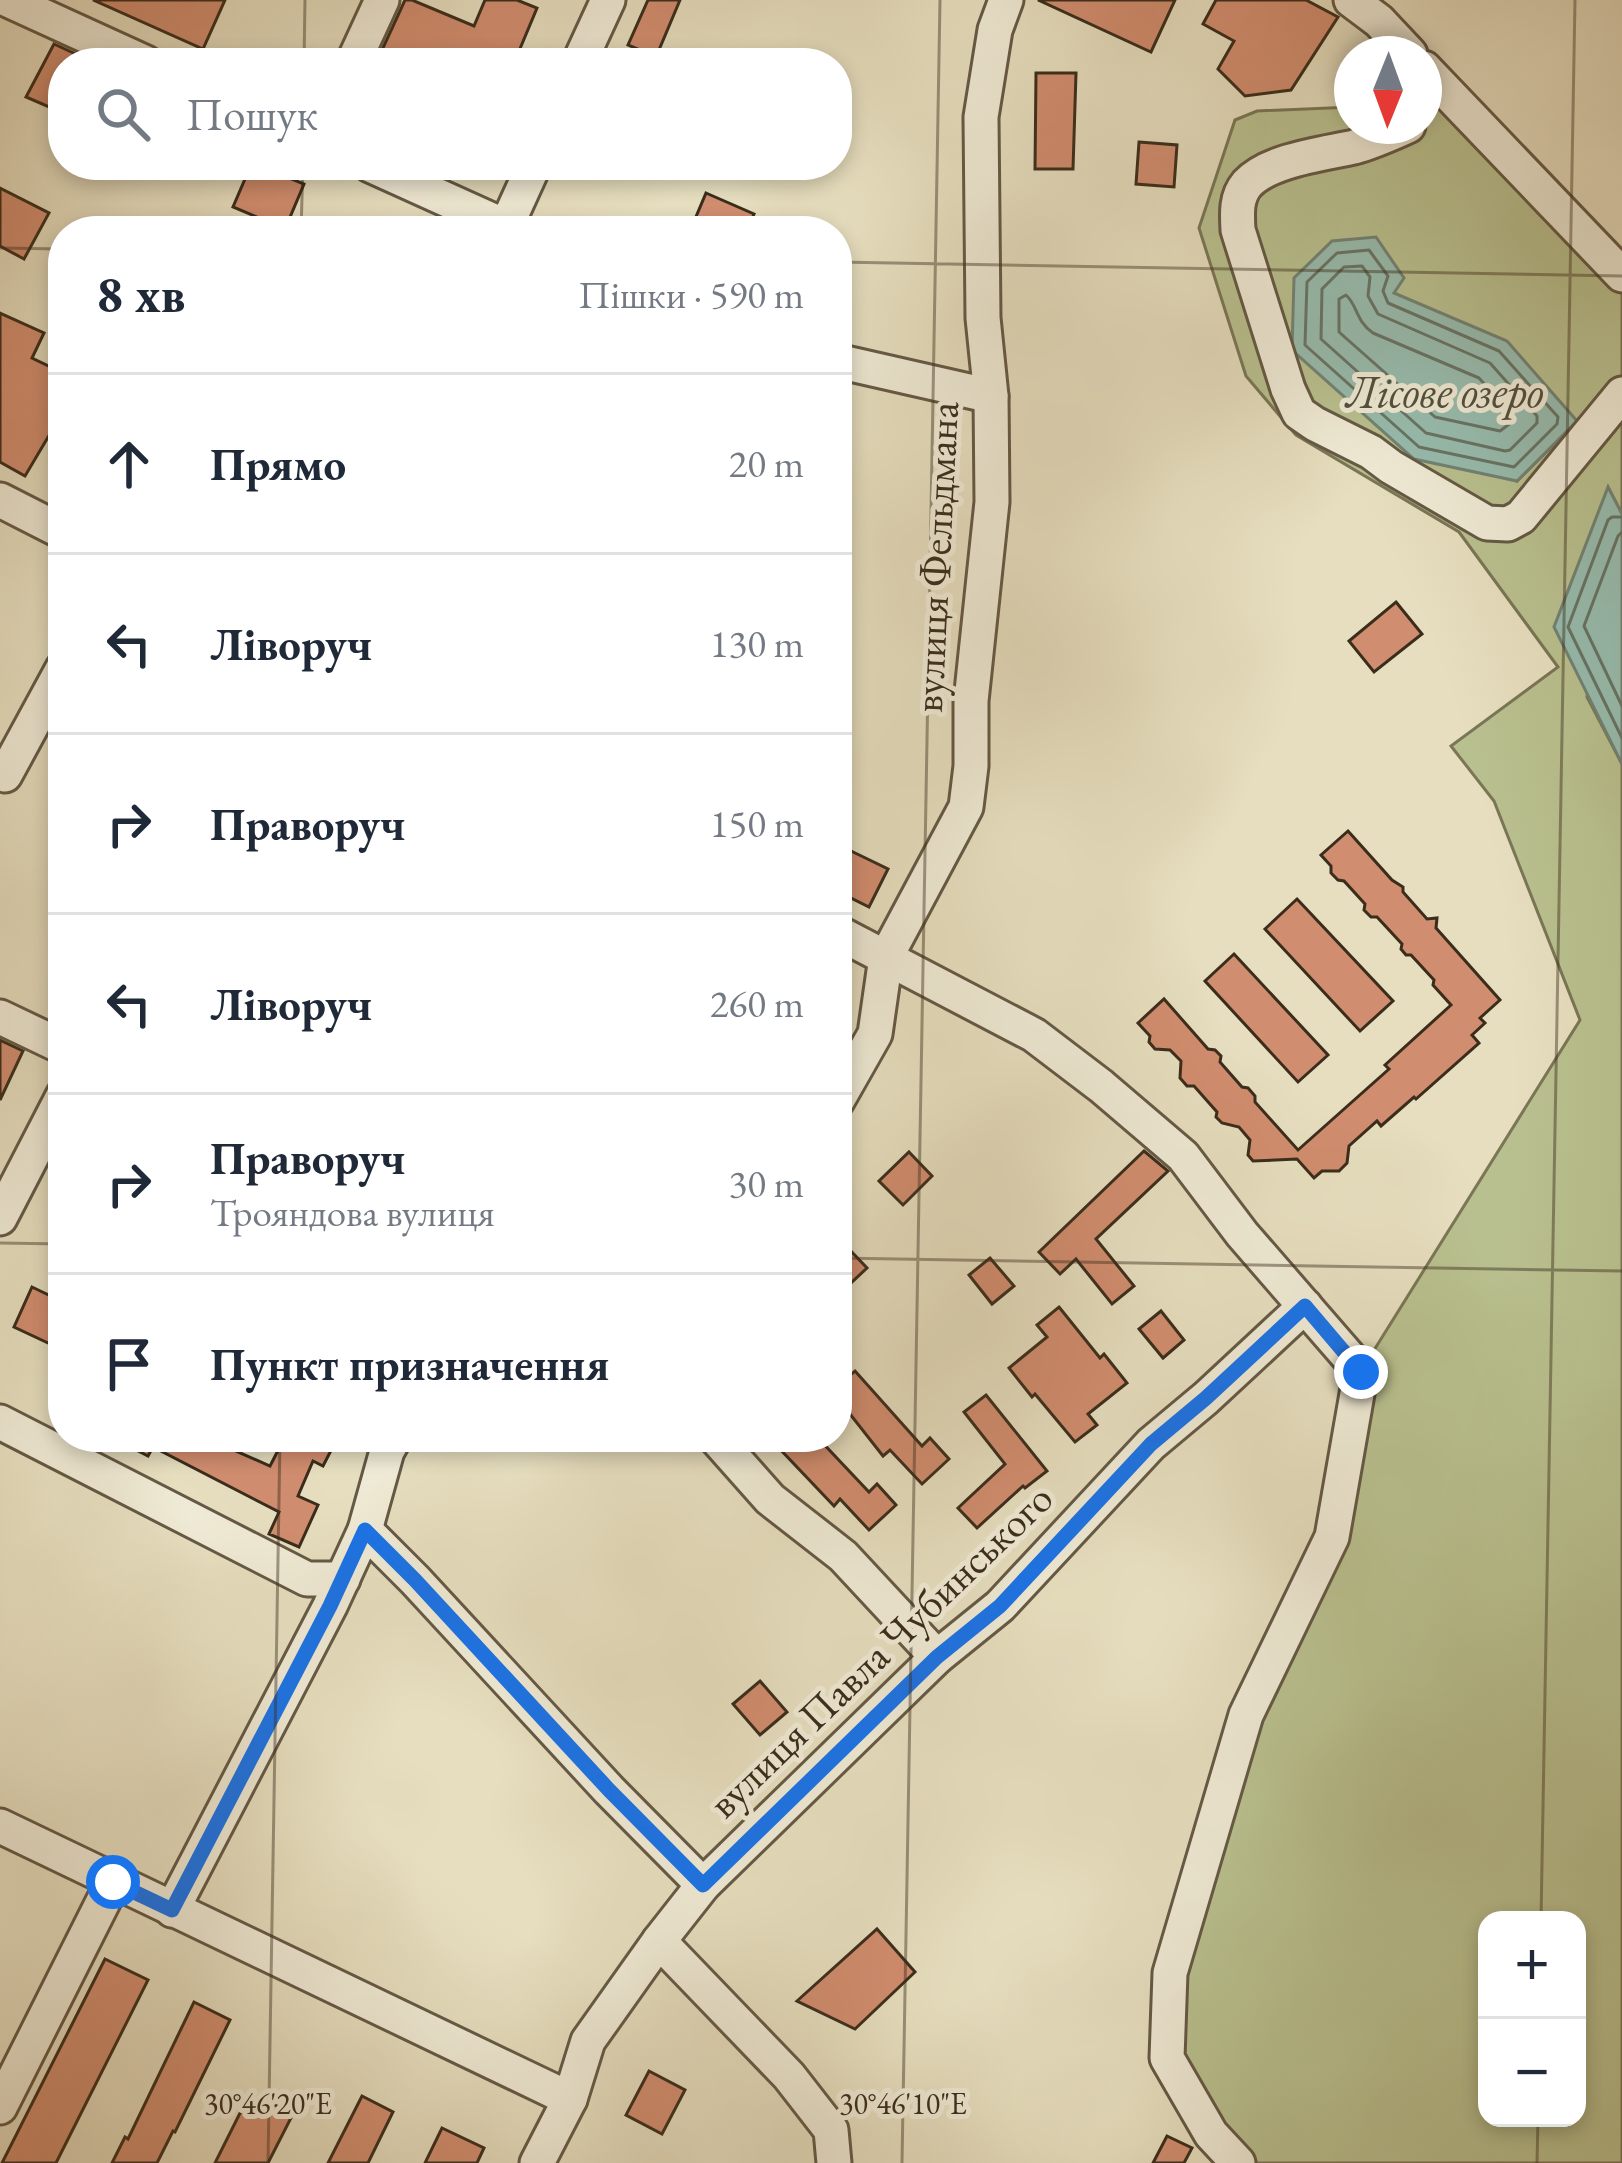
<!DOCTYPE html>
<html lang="uk">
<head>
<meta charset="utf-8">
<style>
  :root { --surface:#fff; --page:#f2f2f3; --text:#1f2937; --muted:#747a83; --line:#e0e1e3 }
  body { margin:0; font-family:"EB Garamond",serif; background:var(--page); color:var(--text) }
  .controls { position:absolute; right:36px; bottom:36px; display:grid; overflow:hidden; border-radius:24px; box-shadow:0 6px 18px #0003 }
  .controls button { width:108px; height:108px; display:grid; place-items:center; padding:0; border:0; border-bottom:3px solid var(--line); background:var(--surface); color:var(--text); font:60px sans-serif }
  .compass { position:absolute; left:1334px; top:36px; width:108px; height:108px; border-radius:50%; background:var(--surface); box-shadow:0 6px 18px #0003; rotate:181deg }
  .stop { position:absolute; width:36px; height:36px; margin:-27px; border:9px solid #1a73e8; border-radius:50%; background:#fff }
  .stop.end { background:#1a73e8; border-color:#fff; box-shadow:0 3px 12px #0008 }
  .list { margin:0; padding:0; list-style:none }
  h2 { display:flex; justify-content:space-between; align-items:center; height:156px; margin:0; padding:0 48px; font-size:51px }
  h2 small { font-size:39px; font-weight:400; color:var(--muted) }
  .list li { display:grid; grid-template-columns:78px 1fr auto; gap:36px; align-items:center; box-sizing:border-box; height:180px; padding:0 48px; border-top:3px solid var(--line) }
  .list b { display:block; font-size:45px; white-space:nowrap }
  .list p { margin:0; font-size:39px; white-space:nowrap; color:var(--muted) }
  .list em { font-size:39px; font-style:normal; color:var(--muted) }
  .icon { flex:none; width:66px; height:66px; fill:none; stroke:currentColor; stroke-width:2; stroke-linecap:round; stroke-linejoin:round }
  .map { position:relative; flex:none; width:1622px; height:2163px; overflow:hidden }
  .search { position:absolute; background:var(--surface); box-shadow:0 6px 18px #0003; left:48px; top:48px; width:804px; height:132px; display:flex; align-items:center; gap:30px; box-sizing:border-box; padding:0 42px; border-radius:48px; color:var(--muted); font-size:45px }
  .panel { position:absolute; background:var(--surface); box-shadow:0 6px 18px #0003; left:48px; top:216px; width:804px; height:1236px; border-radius:48px }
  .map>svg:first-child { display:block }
  .green { fill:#b9c08f; stroke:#7a7656; stroke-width:3; fill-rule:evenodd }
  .water { fill:#97bcae; stroke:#728374; stroke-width:3 }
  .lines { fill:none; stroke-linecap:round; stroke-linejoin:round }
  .shore { stroke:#687465; stroke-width:3 }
  .building { fill:#d18d6f; stroke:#3a2d1c; stroke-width:3 }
  .minor-casing { stroke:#655945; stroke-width:39 }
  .minor { stroke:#efead5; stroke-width:33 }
  .route { stroke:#1a73e8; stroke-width:15 }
  .ticks { fill:none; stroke:#3a2d1c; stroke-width:3; stroke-opacity:0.45 }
  .labels { text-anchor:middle; stroke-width:10; stroke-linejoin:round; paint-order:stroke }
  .street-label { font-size:42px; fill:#3a2d1c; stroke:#efead5 }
  .water-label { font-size:45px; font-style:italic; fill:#515140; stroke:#efead5 }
  .ticks-label { font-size:30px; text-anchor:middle; fill:#3a2d1c; stroke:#efead5; stroke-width:10; stroke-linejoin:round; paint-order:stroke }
</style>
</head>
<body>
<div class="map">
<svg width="1622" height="2163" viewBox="0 0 1622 2163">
  <rect width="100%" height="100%" fill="#e6debf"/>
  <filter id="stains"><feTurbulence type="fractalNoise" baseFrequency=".00167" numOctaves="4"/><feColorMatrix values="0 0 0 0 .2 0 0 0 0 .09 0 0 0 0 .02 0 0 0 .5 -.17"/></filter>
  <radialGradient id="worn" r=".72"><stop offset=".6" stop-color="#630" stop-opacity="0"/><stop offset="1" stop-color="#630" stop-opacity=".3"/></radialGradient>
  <!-- green -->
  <path class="green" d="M1458,103L1622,279V514L1609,489L1587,697L1622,764V2163H1238L1167,2058L1246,1715L1332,1537L1361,1371L1580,1020L1494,801L1451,746L1558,667L1459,532L1296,435L1246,376L1199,228L1235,120L1257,111L1352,107V126H1424V104ZM1332,241L1403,277L1393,293L1577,422L1517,481ZM1487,1920H1577V2118H1487Z"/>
  <!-- water -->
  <g class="water">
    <polygon points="1376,237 1404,278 1394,293 1507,341 1577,421 1517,481 1414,459 1292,350 1294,278 1332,241"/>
    <polygon points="1608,487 1622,514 1622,764 1554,627"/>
  </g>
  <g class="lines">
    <!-- shore -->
    <g class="shore">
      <polygon points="1369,250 1388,276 1383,291 1388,303 1499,351 1558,417 1557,424 1514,467 1419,447 1305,345 1307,282 1337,253"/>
      <polygon points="1362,266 1370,277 1368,296 1378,314 1490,363 1537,416 1537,423 1510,450 1505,451 1426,433 1321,339 1322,289 1344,267"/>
      <path d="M1346,295C1358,306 1355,320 1373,333L1479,378L1512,415V422L1500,431L1435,417L1339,332V299Z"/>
      <polyline points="1622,517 1612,517 1608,520 1568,627 1622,738"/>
      <polyline points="1622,532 1618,536 1584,626 1622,706"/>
    </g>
  </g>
  <!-- building -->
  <g class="building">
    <polygon points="93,0 225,0 203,49"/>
    <polygon points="405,0 412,0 474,26 485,0 517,0 537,8 514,63 376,63"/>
    <polygon points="648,0 680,0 656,57 628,45"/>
    <polygon points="1038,0 1175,0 1151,52"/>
    <polygon points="1216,0 1306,0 1338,17 1291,90 1245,96 1218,69 1234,41 1203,24"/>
    <polygon points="54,44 95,63 63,63 63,113 26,97"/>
    <polygon points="1036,73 1076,73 1073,169 1035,169"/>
    <polygon points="1139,142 1177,145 1174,187 1136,184"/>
    <polygon points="251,165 258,165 304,184 285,229 233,207"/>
    <polygon points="0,188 49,213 24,259 0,246"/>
    <polygon points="706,193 754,214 747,231 690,231"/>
    <polygon points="0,313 44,333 32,358 63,373 63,425 57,422 25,476 0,462"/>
    <polygon points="1396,602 1422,634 1374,672 1349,641"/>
    <polygon points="1348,831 1392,880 1403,887 1403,892 1427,919 1437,918 1436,928 1500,1000 1480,1018 1485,1023 1472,1035 1479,1043 1416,1099 1414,1097 1381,1126 1377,1121 1349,1146 1347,1163 1339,1171 1322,1171 1314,1178 1297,1159 1253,1161 1248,1155 1250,1140 1239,1127 1222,1123 1216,1117 1217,1112 1194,1086 1187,1086 1180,1078 1181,1061 1170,1050 1155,1049 1149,1042 1150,1036 1138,1023 1164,999 1208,1049 1215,1050 1221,1056 1220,1062 1242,1087 1248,1088 1255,1096 1255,1102 1298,1150 1389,1069 1385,1065 1451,1005 1433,985 1434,980 1411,955 1406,955 1401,949 1402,944 1377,917 1371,917 1364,910 1365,904 1344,881 1338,880 1331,873 1331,866 1321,855"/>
    <polygon points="851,851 888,869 869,907 837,891 837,878"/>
    <polygon points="1297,899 1393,1001 1360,1031 1265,929"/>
    <polygon points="1234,954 1328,1055 1298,1082 1205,981"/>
    <polygon points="0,1040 23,1051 0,1100"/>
    <polygon points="1144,1151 1168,1171 1096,1239 1134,1286 1112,1304 1076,1259 1060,1274 1039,1252"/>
    <polygon points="909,1152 932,1176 903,1205 879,1181"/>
    <polygon points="848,1248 867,1268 837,1296 837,1258"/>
    <polygon points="990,1258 1014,1286 992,1304 969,1275"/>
    <polygon points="32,1287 63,1302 63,1350 14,1327"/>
    <polygon points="1059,1307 1100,1358 1104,1354 1127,1383 1088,1414 1097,1425 1075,1442 1035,1394 1032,1397 1009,1368 1047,1337 1037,1325"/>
    <polygon points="1161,1311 1184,1340 1163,1358 1139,1329"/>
    <polygon points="855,1371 922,1446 930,1438 949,1459 922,1484 890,1450 883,1456 850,1414 847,1416 837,1405 837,1387"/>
    <polygon points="986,1395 1047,1471 1025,1488 1023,1486 977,1528 958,1508 1005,1464 964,1412"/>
    <polygon points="111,1437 223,1437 240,1445 236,1451 270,1466 285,1437 338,1437 323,1466 313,1461 298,1496 318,1505 299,1547 269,1534 279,1512 153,1447 148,1456"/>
    <polygon points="786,1437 817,1437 869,1492 877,1484 896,1505 869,1530 840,1499 834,1506 777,1446"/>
    <polygon points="760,1681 787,1712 760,1735 733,1704"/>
    <polygon points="877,1929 915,1972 855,2029 797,2001"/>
    <polygon points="105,1959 148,1980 56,2163 2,2163"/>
    <polygon points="194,2002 230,2020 175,2132 173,2131 157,2163 112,2163 125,2137 128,2139"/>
    <polygon points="649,2071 685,2090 662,2134 626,2115"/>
    <polygon points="250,2093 293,2114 268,2163 215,2163"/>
    <polygon points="362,2096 393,2112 368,2163 328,2163"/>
    <polygon points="442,2128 484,2148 477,2163 425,2163"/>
    <polygon points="1167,2136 1192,2148 1184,2163 1153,2163"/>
  </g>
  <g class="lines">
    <defs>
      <g id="minor">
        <polyline points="8,0 146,63"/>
        <polyline points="1351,0 1379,21 1410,54"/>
        <polyline points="353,63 382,0"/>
        <polyline points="579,63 608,0"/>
        <polyline points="1424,68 1622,275"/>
        <path d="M1408,126C1390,134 1373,142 1354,147C1323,154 1269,160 1247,184C1236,197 1237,213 1238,230L1288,389L1299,413L1315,424L1371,452L1391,467L1487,523L1508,524L1521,517L1622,394"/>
        <polyline points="370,165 516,231"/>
        <polyline points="504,231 534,165"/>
        <polyline points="837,361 991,396"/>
        <polyline points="0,500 63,532"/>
        <polyline points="5,775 63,668"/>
        <polyline points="837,932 1034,1035 1101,1086 1183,1156 1242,1234 1361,1371 1332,1537 1246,1715 1170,1973 1167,2058 1211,2134 1238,2163"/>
        <polyline points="0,1017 63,1047"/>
        <polyline points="837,1101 875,1034 886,957 966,807 971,766 971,701 992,502 991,396 983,318 981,117 995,30 1006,0"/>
        <polyline points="0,1218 63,1096"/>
        <polyline points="0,1422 307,1579 343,1579"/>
        <polyline points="715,1437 770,1499 843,1556 937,1657"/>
        <polyline points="365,1530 415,1580 609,1790 703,1885"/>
        <polyline points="0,1826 570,2099"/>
        <polyline points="172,1910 330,1606 365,1530 387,1451 395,1437"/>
        <polyline points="659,1941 789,2076 831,2130 834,2163"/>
        <polyline points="0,2107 113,1882"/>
        <polyline points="537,2163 570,2099 588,2041 659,1941 703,1885 937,1657 1000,1606 1151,1444 1206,1398 1305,1306"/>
      </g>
    </defs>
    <!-- minor casing -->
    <use href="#minor" class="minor-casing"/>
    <!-- minor -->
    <use href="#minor" class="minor"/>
  </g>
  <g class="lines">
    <!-- route -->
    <polyline class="route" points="113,1882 172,1910 330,1606 365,1530 415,1580 609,1790 703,1885 937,1657 1000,1606 1151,1444 1206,1398 1305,1306 1361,1372"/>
  </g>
  <!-- ticks -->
  <path class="ticks" d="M304,63L305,0M301,231L303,165M0,248L63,249M837,262L1622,276M0,1243L63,1244M837,1258L1622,1271M1541,1920L1575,0M268,2163L280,1437M902,2163L940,0M1537,2163L1538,2118"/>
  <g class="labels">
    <!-- street labels -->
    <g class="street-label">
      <text transform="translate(935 557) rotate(-87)" y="15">вулиця Фельдмана</text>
      <text transform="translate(880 1650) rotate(-44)" y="15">вулиця Павла Чубинського</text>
    </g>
    <!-- water labels -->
    <g class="water-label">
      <text x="1445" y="407">Лісове озеро</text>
    </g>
  </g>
  <g class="ticks-label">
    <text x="268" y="2114">30°46'20"E</text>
    <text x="903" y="2114">30°46'10"E</text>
  </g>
  <rect width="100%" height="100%" filter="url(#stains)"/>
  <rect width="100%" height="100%" fill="url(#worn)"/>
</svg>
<div class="controls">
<button>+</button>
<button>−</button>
</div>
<svg class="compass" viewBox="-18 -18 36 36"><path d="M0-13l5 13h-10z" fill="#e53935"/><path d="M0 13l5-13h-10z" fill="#747a83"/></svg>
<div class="stop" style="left:113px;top:1882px"></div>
<div class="stop end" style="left:1361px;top:1372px"></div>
<div class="search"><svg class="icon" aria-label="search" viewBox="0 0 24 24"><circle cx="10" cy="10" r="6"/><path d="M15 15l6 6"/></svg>Пошук</div>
<section class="panel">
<h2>8 хв<small>Пішки · 590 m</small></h2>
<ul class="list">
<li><svg class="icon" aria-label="ahead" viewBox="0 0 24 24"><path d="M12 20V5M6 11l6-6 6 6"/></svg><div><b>Прямо</b></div><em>20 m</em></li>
<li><svg class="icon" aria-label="left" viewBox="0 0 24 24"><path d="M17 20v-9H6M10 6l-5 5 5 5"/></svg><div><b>Ліворуч</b></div><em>130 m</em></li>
<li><svg class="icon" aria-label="right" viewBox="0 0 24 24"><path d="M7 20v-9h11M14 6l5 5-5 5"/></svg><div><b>Праворуч</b></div><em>150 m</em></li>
<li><svg class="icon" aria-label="left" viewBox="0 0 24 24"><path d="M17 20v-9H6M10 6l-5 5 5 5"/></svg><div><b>Ліворуч</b></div><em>260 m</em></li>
<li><svg class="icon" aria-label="right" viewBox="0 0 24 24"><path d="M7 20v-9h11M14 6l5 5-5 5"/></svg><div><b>Праворуч</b><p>Трояндова вулиця</p></div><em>30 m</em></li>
<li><svg class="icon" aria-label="arrive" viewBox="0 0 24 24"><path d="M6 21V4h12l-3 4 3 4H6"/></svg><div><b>Пункт призначення</b></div></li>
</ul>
</section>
</div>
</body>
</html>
